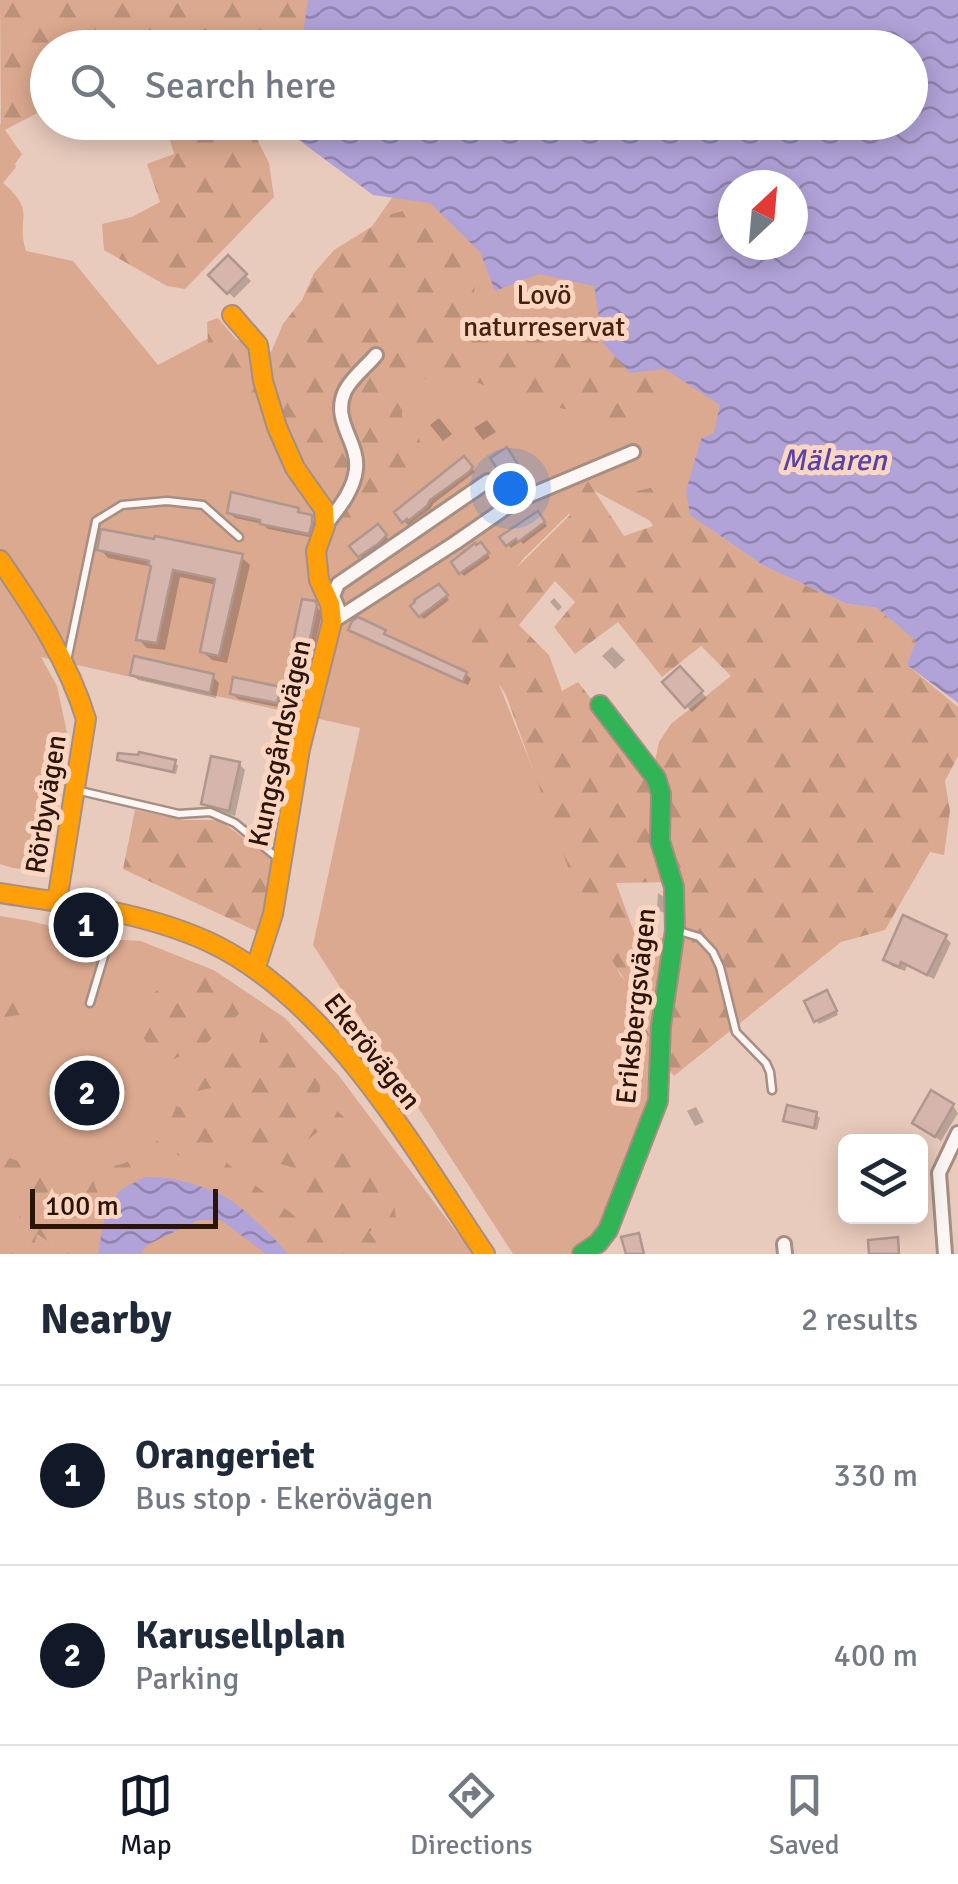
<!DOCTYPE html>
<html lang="en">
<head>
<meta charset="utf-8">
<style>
  :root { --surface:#fff; --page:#f6f6f7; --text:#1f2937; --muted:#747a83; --line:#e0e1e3; --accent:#111827 }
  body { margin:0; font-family:Signika,sans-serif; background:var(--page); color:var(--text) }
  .controls { position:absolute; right:30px; bottom:30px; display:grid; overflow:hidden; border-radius:15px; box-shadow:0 5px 25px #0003 }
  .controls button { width:90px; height:90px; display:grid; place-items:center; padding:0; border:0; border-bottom:2px solid var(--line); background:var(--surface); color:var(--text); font:50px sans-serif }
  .compass { position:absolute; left:718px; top:170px; width:90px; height:90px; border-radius:50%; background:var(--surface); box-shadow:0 5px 25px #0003; rotate:26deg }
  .scale { position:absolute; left:30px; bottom:25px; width:188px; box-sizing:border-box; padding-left:10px; border:5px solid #2b1408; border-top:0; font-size:28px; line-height:35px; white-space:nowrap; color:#2b1408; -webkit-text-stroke:8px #fdd6c2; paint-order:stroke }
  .you { position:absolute; left:510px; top:488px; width:35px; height:35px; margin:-25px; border:8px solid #fff; border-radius:50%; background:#1a73e8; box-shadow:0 0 0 15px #1a73e833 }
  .badge { display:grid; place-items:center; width:65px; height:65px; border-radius:50%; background:var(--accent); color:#fff; font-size:32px; font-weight:700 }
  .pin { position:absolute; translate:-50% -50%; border:5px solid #fff; box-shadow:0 2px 10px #0006 }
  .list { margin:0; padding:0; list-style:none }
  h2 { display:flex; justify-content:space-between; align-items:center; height:130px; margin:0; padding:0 40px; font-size:42px }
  h2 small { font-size:32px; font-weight:400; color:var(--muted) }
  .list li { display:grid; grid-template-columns:65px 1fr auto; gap:30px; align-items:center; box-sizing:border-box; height:180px; padding:0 40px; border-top:2px solid var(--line) }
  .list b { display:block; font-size:38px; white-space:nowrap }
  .list p { margin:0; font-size:32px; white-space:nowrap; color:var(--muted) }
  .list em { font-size:32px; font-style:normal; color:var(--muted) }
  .icon { flex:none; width:55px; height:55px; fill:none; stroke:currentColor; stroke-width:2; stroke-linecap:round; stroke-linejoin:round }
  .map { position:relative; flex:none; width:958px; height:1254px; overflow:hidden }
  .search { position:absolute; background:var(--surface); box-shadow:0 5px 25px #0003; left:30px; right:30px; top:30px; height:110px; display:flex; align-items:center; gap:25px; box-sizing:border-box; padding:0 35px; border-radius:55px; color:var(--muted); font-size:38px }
  .sheet { height:490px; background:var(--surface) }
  nav { display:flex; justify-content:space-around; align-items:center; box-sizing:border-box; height:140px; border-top:2px solid var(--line); background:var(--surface); font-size:28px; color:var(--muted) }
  nav a { display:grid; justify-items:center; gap:5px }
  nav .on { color:var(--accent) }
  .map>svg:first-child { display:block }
  .green { fill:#dba98f; fill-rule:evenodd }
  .forest { fill:url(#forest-firs); fill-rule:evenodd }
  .water { fill:url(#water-waves); fill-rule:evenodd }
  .shadow { fill:#0003 }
  .building { fill:#d5b5ac; stroke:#af968e; stroke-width:2.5 }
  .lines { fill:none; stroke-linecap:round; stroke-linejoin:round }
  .lane-casing { stroke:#a68e82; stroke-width:11 }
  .street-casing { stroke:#a68e82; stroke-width:18 }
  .fast-casing { stroke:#a68e82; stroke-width:22 }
  .slow-casing { stroke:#a68e82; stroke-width:22 }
  .lane { stroke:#fcf7f5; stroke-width:6 }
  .street { stroke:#fcf7f5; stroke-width:12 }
  .fast { stroke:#30b455; stroke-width:18 }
  .slow { stroke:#ff9f0a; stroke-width:18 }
  .labels { text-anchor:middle; stroke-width:10; stroke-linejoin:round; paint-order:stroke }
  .park-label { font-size:28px; fill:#44220f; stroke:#fdd6c2 }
  .street-label { font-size:28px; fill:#2b1408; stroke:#fdd6c2 }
  .water-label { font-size:30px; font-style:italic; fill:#5643a5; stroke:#fdd6c2 }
</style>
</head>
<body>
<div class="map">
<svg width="958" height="1254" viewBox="0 0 958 1254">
  <defs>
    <pattern id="forest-firs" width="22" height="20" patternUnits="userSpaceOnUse" patternTransform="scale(2.5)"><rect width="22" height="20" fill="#dba98f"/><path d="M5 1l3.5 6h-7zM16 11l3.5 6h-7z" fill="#bc917a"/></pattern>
    <pattern id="water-waves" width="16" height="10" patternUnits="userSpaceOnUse" patternTransform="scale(2.5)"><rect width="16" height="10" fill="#b1a2d8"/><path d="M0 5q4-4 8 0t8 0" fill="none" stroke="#9083ad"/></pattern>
  </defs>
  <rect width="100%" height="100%" fill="#e8cbbc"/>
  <!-- green -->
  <g class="green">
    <path d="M0,0H958V618L720,528L658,525L593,490L523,559L488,610L494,672L564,847L620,975L627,982L628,991L655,1037L654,1098L598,1239L576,1254H513L313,945L360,728L41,657L57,686L69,742L49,865L44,871L13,868L0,864V123L22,154L15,164L16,167L3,183C38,213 15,217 26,251L73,261L158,365L211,337L273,367L413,168L910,122V48H331L335,29L48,48ZM733,185H793V245H733Z"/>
    <polygon points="0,916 30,921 103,939 141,941 213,970 285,1018 339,1076 473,1254 0,1254"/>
  </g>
  <!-- forest -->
  <g class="forest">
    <polygon points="0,0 308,0 301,44 290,47 48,48 47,108 1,132"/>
    <polygon points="165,123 249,123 269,163 274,197 185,289 167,286 104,250 102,224 132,217 160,202 147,164 174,154"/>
    <polygon points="430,203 480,252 471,311 475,339 529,314 558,320 603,343 630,373 665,369 663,384 653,412 624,422 533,402 475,382 446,376 415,380 402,391 402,416 419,439 426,458 340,534 329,495 295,428 237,406 208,343 207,322 218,318 236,339 271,352 283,324 302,300 314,273 334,250 392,214"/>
    <polygon points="585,477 624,536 653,526 633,492 690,479 686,491 690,515 764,566 847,604 877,608 917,641 907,665 958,707 958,756 945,781 950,811 944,855 930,852 885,930 841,942 674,1076 665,1064 680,931 681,886 668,853 665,832 665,791 654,766 659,742 671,724 731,676 701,646 662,677 618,622 575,654 554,627 575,602 555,581 519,625 549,655 562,691 578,682 649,774 657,798 656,846 670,882 616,883 638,943 670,936 655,1037 631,1031 626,982 607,953 580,900 506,695 467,635 472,619 499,585 570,515 559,487"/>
    <polygon points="135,810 184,820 219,820 274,860 258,932 123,869"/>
    <polygon points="193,962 215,971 264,1004 256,1017 240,1013 201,1048 169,1061 151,1048 134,1025 134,1009"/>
    <polygon points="24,996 44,996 42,1012 4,1017 0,1020 0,1001"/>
    <path d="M270,1021L298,1053L324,1071L319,1094L344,1117L340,1129L320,1130L305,1142L389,1166L383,1187L393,1192L396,1219L369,1232L380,1247L375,1254H305L165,1145C140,1166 124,1176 91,1175L100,1199L93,1202L97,1220L85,1227V1243L99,1244L98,1254H48V1241L37,1234L32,1254H0V1234L16,1233L22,1207L7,1199L0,1178V1138L6,1142L3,1156L76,1180L90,1175L93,1167C133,1170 165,1144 176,1106L220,1118V1086L188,1093L186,1067L213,1052L224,1056L237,1037L243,1054L257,1050L263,1028ZM199,1141L302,1170L307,1193L315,1207L306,1225Z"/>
  </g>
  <!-- water -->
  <g class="water">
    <path d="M308,0H958V703L907,665L916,641L877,608L847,604L764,566L690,515L686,491L701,439L714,433L720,405L665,369L630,373L603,343L594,286L539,274L495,291L480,252L430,203L373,195L292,135L291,123L910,122V48L301,47ZM733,185H793V245H733Z"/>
    <path d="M145,1177C171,1176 198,1184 222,1195C240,1204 275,1238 288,1254H266L221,1220H199L149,1244L139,1254H98L105,1214L120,1190Z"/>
  </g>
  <!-- shadow -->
  <g class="shadow">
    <polygon points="136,122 154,122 141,129"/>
    <polygon points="228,258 251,281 234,298 211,275"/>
    <polygon points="439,418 452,434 443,441 430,425"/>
    <polygon points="487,420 496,432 483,440 474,428"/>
    <polygon points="512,456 531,485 523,491 502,473"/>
    <polygon points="464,459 475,472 434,503 430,509 408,525 397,512"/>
    <polygon points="297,510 316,523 314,538 268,529 263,524 235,518 230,512"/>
    <polygon points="541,518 547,526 523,544 521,541 511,548 508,544"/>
    <polygon points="378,527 389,540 364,559 353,546"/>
    <polygon points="484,548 490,558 464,576 461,572"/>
    <polygon points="100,549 241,557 250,565 227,663 212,660 203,652 217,585 180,577 165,650 147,648 138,639 153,567 108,558"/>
    <polygon points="442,591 449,600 424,619 420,616"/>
    <polygon points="554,598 562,607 558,611 550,602"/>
    <polygon points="314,604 322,613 309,673 297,670 291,664"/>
    <polygon points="351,629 384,632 389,637 466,674 471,679 468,685 356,634"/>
    <polygon points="612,647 625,660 615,669 602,656"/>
    <polygon points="680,669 707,698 692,712 665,683"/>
    <polygon points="132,674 213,677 219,683 216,698 138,680"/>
    <polygon points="279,689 285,695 283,708 238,699 232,693"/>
    <polygon points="120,759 174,762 178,766 176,774 123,762"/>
    <polygon points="239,764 245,770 235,816 210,809 204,803"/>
    <polygon points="658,893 664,897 665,913 657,910"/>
    <polygon points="945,937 951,943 934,979 907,966 905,971 892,966 886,960"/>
    <polygon points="830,997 838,1015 819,1024 816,1020"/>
    <polygon points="953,1106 958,1113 941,1141 915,1123"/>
    <polygon points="696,1107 704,1122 695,1126 687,1111"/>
    <polygon points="816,1115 820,1118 817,1130 789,1123 786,1120"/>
  </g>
  <!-- building -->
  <g class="building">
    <polygon points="228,255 247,274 227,294 208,275"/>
    <polygon points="507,447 527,479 515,486 509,478 501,474 490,458"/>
    <polygon points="464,456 473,467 469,472 430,500 427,506 408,521 407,519 402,523 394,512"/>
    <polygon points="231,492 299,508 298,512 312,515 312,524 309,534 260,524 260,520 227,513"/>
    <polygon points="538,511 545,522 518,542 516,539 506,546 499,537"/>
    <polygon points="378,524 387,535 378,544 358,557 349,546"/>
    <polygon points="101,529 154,539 155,536 243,554 219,656 200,652 215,579 173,570 157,643 136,640 151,566 148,565 149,561 97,550"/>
    <polygon points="481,542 489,553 459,574 451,562 475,543 476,545"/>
    <polygon points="439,584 448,595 419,617 410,606 415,602 414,600"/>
    <polygon points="302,599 315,601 317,605 304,668 288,665"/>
    <polygon points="358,617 386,630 384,634 467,672 463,682 348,630 352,621"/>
    <polygon points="134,656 214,674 210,693 130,675"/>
    <polygon points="680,666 703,691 685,708 662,682"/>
    <polygon points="233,677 281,687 277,703 230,694"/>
    <polygon points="139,752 176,760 173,772 117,760 118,753 138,755"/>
    <polygon points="211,756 240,762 229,811 201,804"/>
    <polygon points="903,915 947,935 927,975 901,962 899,967 883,960"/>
    <polygon points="827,990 837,1011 814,1022 804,1001"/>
    <polygon points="931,1090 954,1104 935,1137 912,1123"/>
    <polygon points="787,1105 817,1112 814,1128 783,1121"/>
    <polygon points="639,1233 644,1254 626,1254 621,1237"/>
    <polygon points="898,1237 899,1254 869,1254 868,1240"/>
  </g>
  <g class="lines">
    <defs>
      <g id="lane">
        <polyline points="68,656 96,521 122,505 167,501 203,505 239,537"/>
        <polyline points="76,790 179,814 210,812 235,823 280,860"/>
        <polyline points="676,930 699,937 713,952 720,967 736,1032 766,1063 770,1072 772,1090"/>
        <polyline points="90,1003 108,943 113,914"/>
      </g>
      <g id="street">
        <path d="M325,526C337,510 354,491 356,469C359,442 331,420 345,391C351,378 367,366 376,355"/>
        <polyline points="338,608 333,596 338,584 488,481 502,485 514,502"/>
        <polyline points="332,622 455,543 514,502 633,452"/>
        <polyline points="784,1244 785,1254"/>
        <polyline points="945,1254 939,1173 958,1133"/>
      </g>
      <polyline id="fast" points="582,1254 598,1243 608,1230 658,1101 661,1026 675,930 674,887 660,841 661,794 656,778 600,705"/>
      <g id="slow">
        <polyline points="232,315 258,345 263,381 277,427 295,468 324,509 325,526 316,551 319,580 330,604 332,622 300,749 273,914 256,967"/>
        <path d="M0,560C35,611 68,660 86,719L57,901"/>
        <path d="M0,893C70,904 144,912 209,942C330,999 412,1146 485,1254"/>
      </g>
    </defs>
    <!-- lane casing -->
    <use href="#lane" class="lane-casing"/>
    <!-- street casing -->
    <use href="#street" class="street-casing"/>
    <!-- fast casing -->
    <use href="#fast" class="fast-casing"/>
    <!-- slow casing -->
    <use href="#slow" class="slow-casing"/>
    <!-- lane -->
    <use href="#lane" class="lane"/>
    <!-- street -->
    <use href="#street" class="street"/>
    <!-- fast -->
    <use href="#fast" class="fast"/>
    <!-- slow -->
    <use href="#slow" class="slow"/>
  </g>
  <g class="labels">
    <!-- park labels -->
    <g class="park-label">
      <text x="544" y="304">Lovö<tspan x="544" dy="32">naturreservat</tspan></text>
    </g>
    <!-- street labels -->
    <g class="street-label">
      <text transform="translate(279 743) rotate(-78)" y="10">Kungsgårdsvägen</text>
      <text transform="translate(45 804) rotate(-81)" y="10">Rörbyvägen</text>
      <text transform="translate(635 1006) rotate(-84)" y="10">Eriksbergsvägen</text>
      <text transform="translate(373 1051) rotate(52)" y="10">Ekerövägen</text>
    </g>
    <!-- water labels -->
    <g class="water-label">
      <text x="834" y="470">Mälaren</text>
    </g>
  </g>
</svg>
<div class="controls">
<button><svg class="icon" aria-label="layers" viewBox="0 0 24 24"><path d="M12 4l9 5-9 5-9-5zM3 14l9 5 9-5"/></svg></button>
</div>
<svg class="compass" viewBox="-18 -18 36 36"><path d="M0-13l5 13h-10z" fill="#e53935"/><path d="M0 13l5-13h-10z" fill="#747a83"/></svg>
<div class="scale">100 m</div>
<div class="you"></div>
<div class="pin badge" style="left:86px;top:925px">1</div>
<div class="pin badge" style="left:87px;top:1093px">2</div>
<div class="search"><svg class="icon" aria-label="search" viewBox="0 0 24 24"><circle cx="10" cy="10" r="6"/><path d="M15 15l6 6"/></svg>Search here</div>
</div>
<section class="sheet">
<h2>Nearby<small>2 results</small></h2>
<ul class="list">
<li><span class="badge">1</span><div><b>Orangeriet</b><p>Bus stop · Ekerövägen</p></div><em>330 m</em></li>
<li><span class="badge">2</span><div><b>Karusellplan</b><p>Parking</p></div><em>400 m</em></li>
</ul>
</section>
<nav>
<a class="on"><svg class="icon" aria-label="map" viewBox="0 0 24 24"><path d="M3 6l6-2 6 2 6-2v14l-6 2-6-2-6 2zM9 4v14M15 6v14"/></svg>Map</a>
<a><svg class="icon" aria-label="directions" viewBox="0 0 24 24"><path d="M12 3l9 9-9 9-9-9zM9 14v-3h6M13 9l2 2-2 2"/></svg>Directions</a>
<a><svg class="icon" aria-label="saved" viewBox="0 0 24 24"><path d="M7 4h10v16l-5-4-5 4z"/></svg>Saved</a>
</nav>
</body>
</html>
